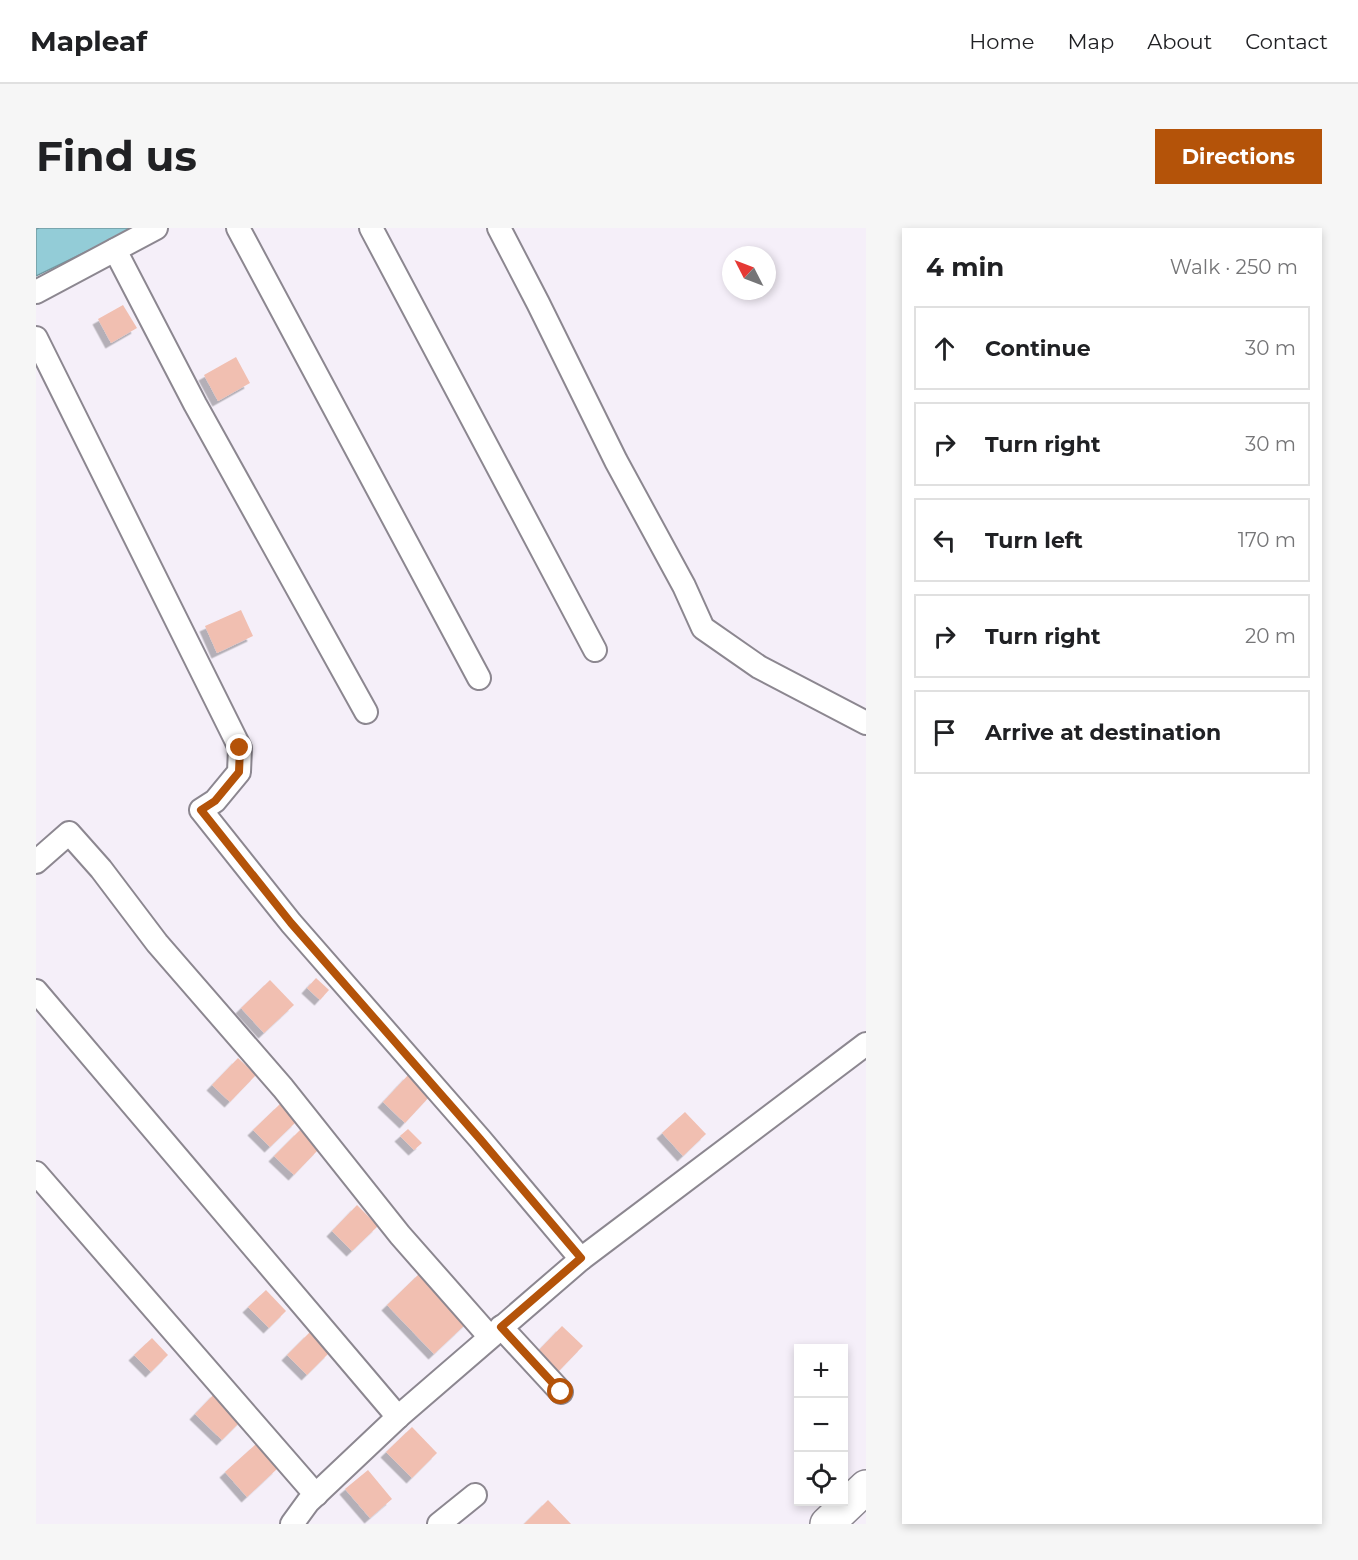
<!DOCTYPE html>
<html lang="en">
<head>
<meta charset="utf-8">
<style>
  :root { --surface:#fff; --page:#f6f6f6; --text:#202124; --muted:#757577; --line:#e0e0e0; --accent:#b45309 }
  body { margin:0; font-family:Montserrat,sans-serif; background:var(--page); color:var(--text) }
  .controls { position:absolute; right:18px; bottom:18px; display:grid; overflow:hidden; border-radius:0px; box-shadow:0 3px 9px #0003 }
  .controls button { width:54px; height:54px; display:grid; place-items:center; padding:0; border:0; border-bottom:2px solid var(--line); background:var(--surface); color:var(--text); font:30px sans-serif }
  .compass { position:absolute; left:686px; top:18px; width:54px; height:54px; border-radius:50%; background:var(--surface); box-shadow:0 3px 9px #0003; rotate:312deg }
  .stop { position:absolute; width:18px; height:18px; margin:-14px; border:4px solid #b45309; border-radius:50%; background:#fff }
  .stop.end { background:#b45309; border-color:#fff; box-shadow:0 2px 6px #0008 }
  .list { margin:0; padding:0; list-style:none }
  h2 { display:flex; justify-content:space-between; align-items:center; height:78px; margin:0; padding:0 24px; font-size:26px }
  h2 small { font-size:20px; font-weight:400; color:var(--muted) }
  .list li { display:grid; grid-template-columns:39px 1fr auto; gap:18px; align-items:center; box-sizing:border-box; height:84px; margin:0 12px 12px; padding:0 12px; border:2px solid var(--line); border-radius:0px }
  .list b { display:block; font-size:22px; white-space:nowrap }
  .list em { font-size:20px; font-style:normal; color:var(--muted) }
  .icon { flex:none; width:33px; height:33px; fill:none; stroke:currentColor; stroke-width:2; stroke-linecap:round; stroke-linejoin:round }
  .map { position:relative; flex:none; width:830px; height:1296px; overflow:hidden; border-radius:0px }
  header { display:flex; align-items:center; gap:36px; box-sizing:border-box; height:84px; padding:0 30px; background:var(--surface); border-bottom:2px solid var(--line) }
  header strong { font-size:28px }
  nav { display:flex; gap:33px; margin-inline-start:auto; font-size:21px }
  .intro { display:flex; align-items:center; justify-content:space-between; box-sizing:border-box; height:144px; padding:0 36px }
  h1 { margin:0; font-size:42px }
  .button { padding:15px 27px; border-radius:0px; background:var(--accent); color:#fff; font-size:21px; font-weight:700 }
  main { display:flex; gap:36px; padding:0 36px }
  aside { flex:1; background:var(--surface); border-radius:0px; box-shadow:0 3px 9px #0003 }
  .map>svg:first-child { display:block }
  .water { fill:#93ccd7; stroke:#7199a1; stroke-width:1.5 }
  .building { fill:#f1bfb1; filter:url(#shadow) }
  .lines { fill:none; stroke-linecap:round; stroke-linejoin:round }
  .street-casing { stroke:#8c8790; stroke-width:26 }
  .secondary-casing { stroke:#8c8790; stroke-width:36 }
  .street { stroke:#fff; stroke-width:22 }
  .secondary { stroke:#fff; stroke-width:33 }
  .route { stroke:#b45309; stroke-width:8 }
</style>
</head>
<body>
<header>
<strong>Mapleaf</strong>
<nav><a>Home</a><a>Map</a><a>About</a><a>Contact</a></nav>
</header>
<div class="intro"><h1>Find us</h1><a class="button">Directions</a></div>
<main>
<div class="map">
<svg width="830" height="1296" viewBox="0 0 830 1296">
  <defs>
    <filter id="shadow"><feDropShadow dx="-5.5" dy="5.5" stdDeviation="0" flood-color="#0004"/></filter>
  </defs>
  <rect width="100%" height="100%" fill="#f5eff9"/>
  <!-- water -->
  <polygon class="water" points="3,0 99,0 0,48 0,1"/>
  <!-- building -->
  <g class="building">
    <polygon points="87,77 101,100 75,115 62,91"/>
    <polygon points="200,129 214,155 182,173 168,147"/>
    <polygon points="205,382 217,408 181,425 169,398"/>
    <polygon points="280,750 293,762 284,772 271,760"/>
    <polygon points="234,752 258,777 228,805 205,780"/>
    <polygon points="202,830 220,847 194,874 176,857"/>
    <polygon points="373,846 395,867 369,895 347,874"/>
    <polygon points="244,876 261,893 234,919 217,902"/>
    <polygon points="649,884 670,906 647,928 626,905"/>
    <polygon points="372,901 386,915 378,922 364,908"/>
    <polygon points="264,902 283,921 258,947 238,928"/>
    <polygon points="321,977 342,998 316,1023 296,1003"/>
    <polygon points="385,1044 433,1093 398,1126 351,1077"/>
    <polygon points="230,1062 250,1083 233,1100 212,1079"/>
    <polygon points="526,1098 547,1118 522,1144 501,1124"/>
    <polygon points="274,1104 294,1124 271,1147 251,1127"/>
    <polygon points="116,1110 132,1127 115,1144 98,1127"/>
    <polygon points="180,1164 207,1191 186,1212 159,1186"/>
    <polygon points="376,1199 401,1225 376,1250 350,1224"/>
    <polygon points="220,1216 242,1240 211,1269 189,1244"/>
    <polygon points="332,1242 356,1271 334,1290 309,1261"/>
    <polygon points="512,1272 535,1296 488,1296"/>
  </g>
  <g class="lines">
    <defs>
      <g id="street">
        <polyline points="202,0 443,450"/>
        <polyline points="335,0 559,422"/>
        <polyline points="463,0 502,75 580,233 648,358 667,400 723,439 830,495"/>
        <polyline points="79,22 159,176 330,484"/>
        <polyline points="0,64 120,0"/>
        <polyline points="0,110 204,520 203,544 179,573 165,582 255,695 444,911 545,1031"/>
        <polyline points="0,634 33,605 65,641 121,715 247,860 364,1007 453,1108"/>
        <polyline points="0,763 362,1189"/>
        <polyline points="0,945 280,1267"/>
        <polyline points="465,1099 525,1164"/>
        <polyline points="256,1296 272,1274 362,1189 545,1031 830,816"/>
        <polyline points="403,1296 439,1267"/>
      </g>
      <polyline id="secondary" points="791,1296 830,1259"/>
    </defs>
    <!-- street casing -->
    <use href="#street" class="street-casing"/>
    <!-- secondary casing -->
    <use href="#secondary" class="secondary-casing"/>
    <!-- street -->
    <use href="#street" class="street"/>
    <!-- secondary -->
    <use href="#secondary" class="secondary"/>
  </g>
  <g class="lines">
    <!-- route -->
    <polyline class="route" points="204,520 203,544 179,573 165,582 255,695 444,911 545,1030 465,1099 525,1164"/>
  </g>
</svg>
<div class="controls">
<button>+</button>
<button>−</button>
<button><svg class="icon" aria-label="locate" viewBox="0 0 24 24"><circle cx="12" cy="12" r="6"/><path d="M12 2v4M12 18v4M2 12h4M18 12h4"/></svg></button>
</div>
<svg class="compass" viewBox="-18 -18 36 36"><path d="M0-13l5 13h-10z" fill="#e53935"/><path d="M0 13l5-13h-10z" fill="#757577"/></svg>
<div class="stop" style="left:525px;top:1164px"></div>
<div class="stop end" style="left:204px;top:520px"></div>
</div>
<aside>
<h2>4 min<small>Walk · 250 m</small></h2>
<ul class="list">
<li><svg class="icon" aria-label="ahead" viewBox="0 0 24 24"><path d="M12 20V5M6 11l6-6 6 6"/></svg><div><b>Continue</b></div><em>30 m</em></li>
<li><svg class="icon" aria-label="right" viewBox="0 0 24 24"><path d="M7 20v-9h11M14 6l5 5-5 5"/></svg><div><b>Turn right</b></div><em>30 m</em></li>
<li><svg class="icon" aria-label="left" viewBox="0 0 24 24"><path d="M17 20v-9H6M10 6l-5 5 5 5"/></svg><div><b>Turn left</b></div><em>170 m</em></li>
<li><svg class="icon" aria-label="right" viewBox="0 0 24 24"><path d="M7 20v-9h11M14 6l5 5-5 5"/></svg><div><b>Turn right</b></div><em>20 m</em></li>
<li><svg class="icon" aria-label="arrive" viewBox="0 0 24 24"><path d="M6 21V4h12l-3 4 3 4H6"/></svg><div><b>Arrive at destination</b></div></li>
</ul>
</aside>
</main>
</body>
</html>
